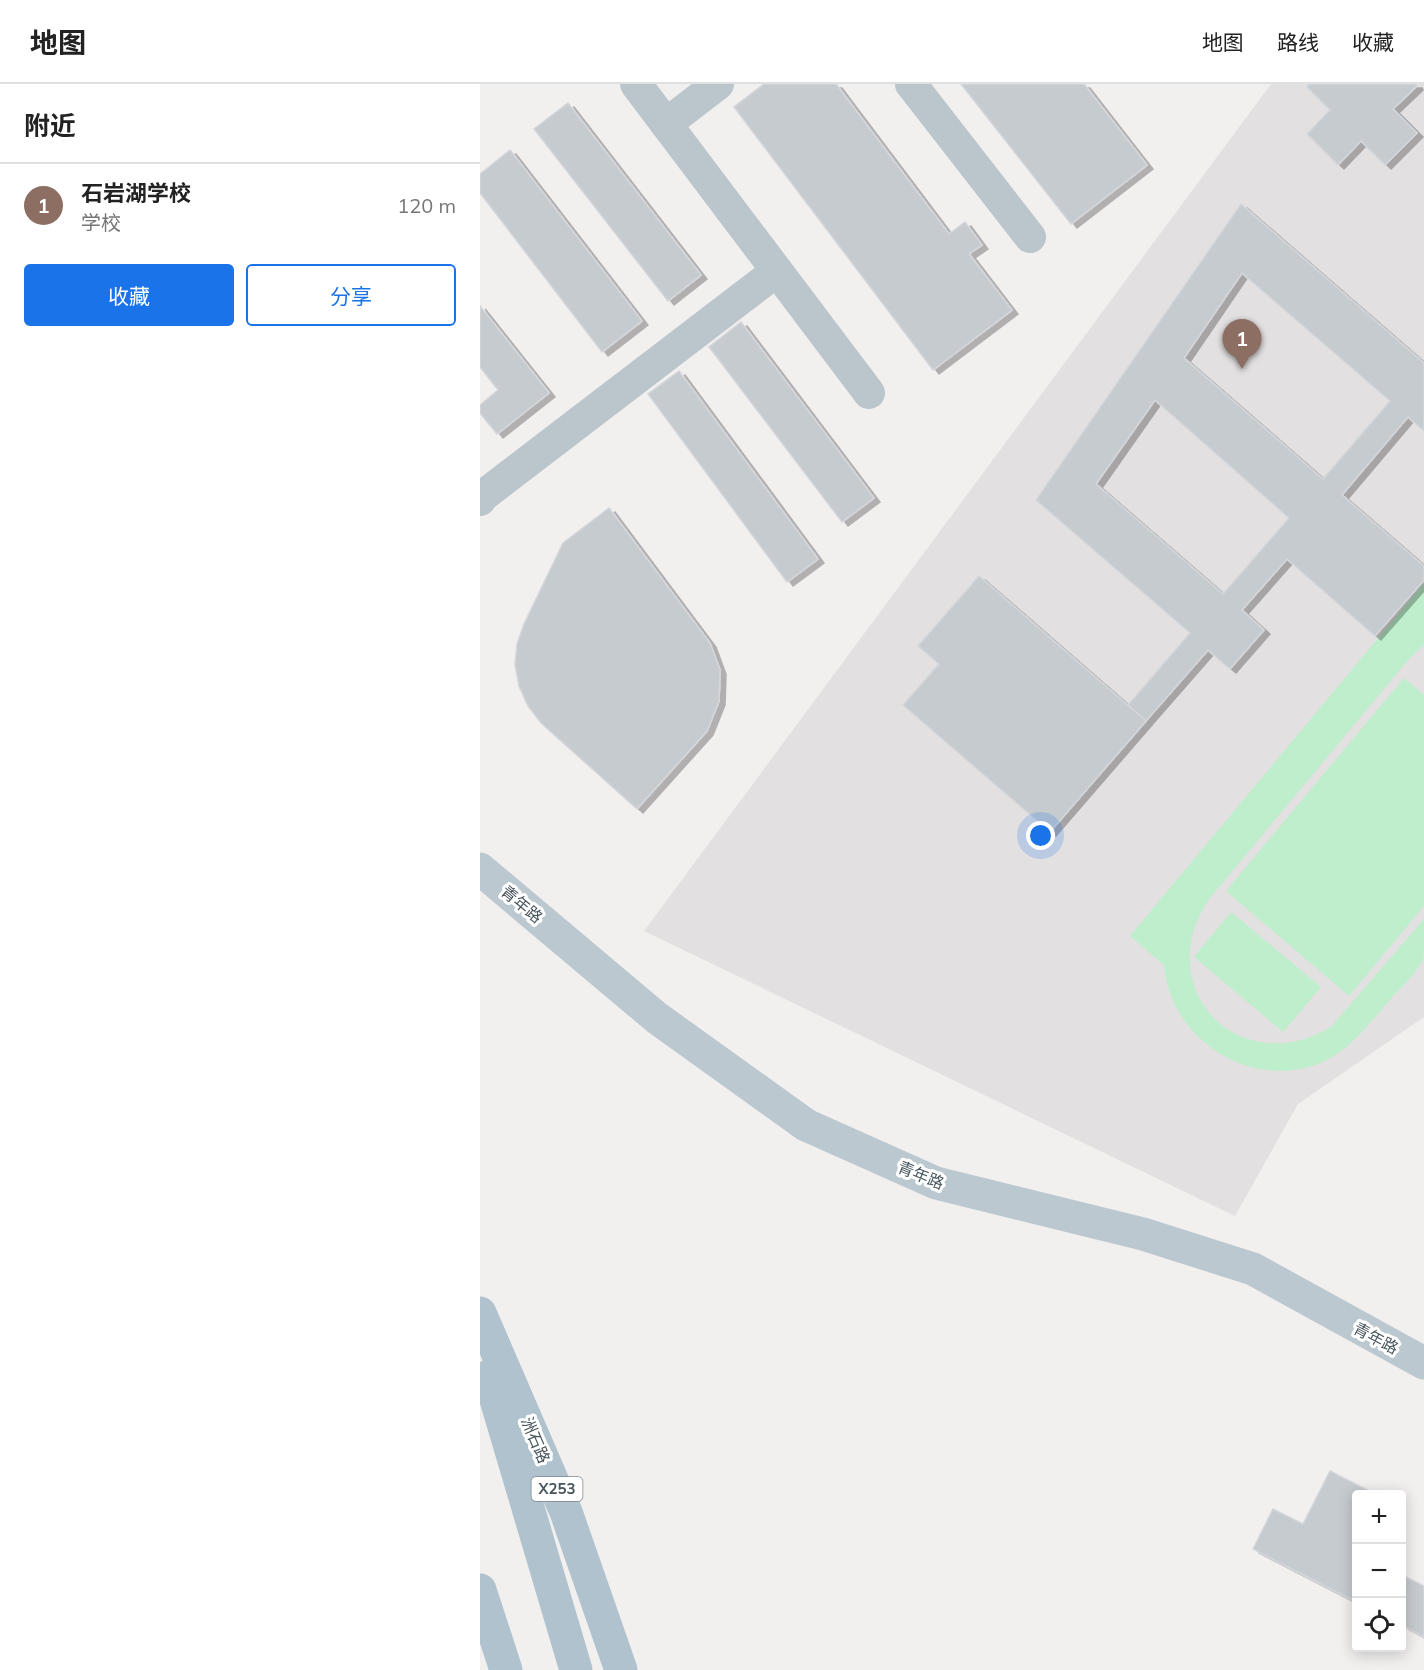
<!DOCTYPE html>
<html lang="zh">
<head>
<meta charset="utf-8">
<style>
  :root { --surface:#fff; --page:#f2f2f2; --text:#222; --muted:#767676; --line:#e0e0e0; --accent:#1a73e8 }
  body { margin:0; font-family:Mulish,"Noto Sans SC",sans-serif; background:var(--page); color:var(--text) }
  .controls { position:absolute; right:18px; bottom:18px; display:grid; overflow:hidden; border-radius:6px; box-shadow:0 3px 15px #0003 }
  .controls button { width:54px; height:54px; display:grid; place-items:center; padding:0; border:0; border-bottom:2px solid var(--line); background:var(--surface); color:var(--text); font:30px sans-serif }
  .you { position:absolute; left:561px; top:752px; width:21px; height:21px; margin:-15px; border:4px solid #fff; border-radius:50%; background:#1a73e8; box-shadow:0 0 0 9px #1a73e833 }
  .badge { display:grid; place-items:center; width:39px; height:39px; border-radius:50%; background:var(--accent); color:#fff; font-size:20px; font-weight:700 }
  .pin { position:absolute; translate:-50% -50px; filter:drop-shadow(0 2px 3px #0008) }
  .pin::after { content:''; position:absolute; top:32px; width:21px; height:18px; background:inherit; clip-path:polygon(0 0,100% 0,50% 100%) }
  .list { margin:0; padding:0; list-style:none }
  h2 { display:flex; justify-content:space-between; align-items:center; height:78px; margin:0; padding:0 24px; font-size:26px }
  h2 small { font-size:20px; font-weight:400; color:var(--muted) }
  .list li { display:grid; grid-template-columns:39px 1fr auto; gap:18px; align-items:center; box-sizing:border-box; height:84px; padding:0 24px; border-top:2px solid var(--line) }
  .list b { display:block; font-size:22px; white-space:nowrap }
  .list p { margin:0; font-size:20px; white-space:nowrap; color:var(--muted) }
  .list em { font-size:20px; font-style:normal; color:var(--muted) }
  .actions { display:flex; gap:12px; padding:18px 24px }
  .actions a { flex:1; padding:14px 0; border:2px solid var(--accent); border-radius:6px; text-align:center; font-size:21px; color:var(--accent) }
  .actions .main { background:var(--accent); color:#fff }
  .icon { flex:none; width:33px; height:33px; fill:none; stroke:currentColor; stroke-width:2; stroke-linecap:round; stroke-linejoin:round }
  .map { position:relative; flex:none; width:944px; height:1586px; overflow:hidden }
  header { display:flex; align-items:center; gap:36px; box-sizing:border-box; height:84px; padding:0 30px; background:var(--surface); border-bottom:2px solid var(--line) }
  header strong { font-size:28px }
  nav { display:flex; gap:33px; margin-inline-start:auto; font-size:21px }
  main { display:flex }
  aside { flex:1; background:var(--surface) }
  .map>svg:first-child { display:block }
  .education { fill:#e2e0e1 }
  .green { fill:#beeecb }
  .building { fill:#c6cbcf; stroke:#d3d6da; stroke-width:1.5; fill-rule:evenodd; filter:url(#shadow) }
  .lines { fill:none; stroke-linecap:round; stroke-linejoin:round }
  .street { stroke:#bbc5cc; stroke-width:32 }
  .secondary { stroke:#bbc8d0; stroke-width:33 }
  .primary { stroke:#afc2cd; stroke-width:33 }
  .labels { text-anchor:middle; stroke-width:6; stroke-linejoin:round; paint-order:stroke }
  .shield { fill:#fff; stroke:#7e888d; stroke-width:1.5 }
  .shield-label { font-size:15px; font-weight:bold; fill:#47555c }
  .street-label { font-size:16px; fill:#47555c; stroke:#fff }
</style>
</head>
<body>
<header>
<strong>地图</strong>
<nav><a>地图</a><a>路线</a><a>收藏</a></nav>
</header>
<main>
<aside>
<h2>附近<small></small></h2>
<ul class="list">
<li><span class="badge" style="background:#8d6e63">1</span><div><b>石岩湖学校</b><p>学校</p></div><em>120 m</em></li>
</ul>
<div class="actions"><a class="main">收藏</a><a>分享</a></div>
</aside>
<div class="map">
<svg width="944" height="1586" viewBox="0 0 944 1586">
  <defs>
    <filter id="shadow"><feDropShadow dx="6" dy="4" stdDeviation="0" flood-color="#0004"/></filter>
  </defs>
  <rect width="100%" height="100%" fill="#f2efef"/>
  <!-- education -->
  <polygon class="education" points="791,0 944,0 944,933 818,1020 755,1132 164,847"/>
  <!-- green -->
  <g class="green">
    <path d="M944,499V561L929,575L729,815C669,904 759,998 851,943L944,835C944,846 944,867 943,876C935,891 919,905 908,918C889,940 871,964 845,977C773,1010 690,956 684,881L650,852Z"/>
    <polygon points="924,594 944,611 944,822 869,912 746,807"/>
    <polygon points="751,828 841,903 803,948 714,873"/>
  </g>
  <!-- building -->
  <g class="building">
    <polygon points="284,0 356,0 469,150 485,138 502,161 489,170 532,226 453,286 254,23"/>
    <polygon points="481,0 604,0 667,81 591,140"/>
    <polygon points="829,0 936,0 937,2 913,25 937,49 905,81 881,57 858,81 827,50 850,26 827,3"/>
    <polygon points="88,19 221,191 188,217 54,45"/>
    <polygon points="30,66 162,237 122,268 0,109 0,90"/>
    <path d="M761,120L944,279V347L928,333L862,411L944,482V496L895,552L807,475L762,526L784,546L750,585L728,566L666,637L648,621L710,549L556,416ZM762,189L910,317L843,395L704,274ZM675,316L809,434L743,510L616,400Z"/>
    <polygon points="0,222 69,309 17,350 0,329 0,321 18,306 0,283"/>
    <polygon points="261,238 394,414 362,438 229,263"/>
    <polygon points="199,287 338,475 307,498 168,310"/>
    <polygon points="129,424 230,559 240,586 239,617 227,647 157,725 61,639 48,622 39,602 35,581 37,560 44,540 83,459"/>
    <polygon points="499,492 666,637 570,748 423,621 459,580 438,562"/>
    <polygon points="850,1387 895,1410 876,1410 876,1518 773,1465 793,1425 823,1440"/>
    <polygon points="922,1491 944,1502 944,1553 922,1541"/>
  </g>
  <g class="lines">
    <!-- street -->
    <g class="street">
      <polyline points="156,0 389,309"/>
      <polyline points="431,0 550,153"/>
      <polyline points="186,40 238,0"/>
      <polyline points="0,416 4,411 297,187"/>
    </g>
    <!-- secondary -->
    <polyline class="secondary" points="0,785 177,934 326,1041 456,1099 663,1150 773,1185 944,1279"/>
    <!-- primary -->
    <g class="primary">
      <polyline points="0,1229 86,1428 141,1586"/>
      <polyline points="9,1292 96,1586"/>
      <polyline points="0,1506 26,1586"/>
    </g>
  </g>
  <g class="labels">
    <!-- shield labels -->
    <rect class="shield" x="51.5" y="1393" width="51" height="24" rx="4.5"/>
    <g class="shield-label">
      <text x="77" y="1410">X253</text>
    </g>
    <!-- street labels -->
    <g class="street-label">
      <text transform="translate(42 820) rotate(40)" y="6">青年路</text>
      <text transform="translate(441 1091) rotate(22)" y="6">青年路</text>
      <text transform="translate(896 1254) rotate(28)" y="6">青年路</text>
      <text transform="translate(56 1356) rotate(67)" y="6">洲石路</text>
    </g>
  </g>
</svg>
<div class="controls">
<button>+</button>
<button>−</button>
<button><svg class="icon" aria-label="locate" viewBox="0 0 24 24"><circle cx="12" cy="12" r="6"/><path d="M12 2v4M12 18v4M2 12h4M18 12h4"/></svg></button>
</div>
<div class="you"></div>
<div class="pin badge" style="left:762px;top:285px;background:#8d6e63">1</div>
</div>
</main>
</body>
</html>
